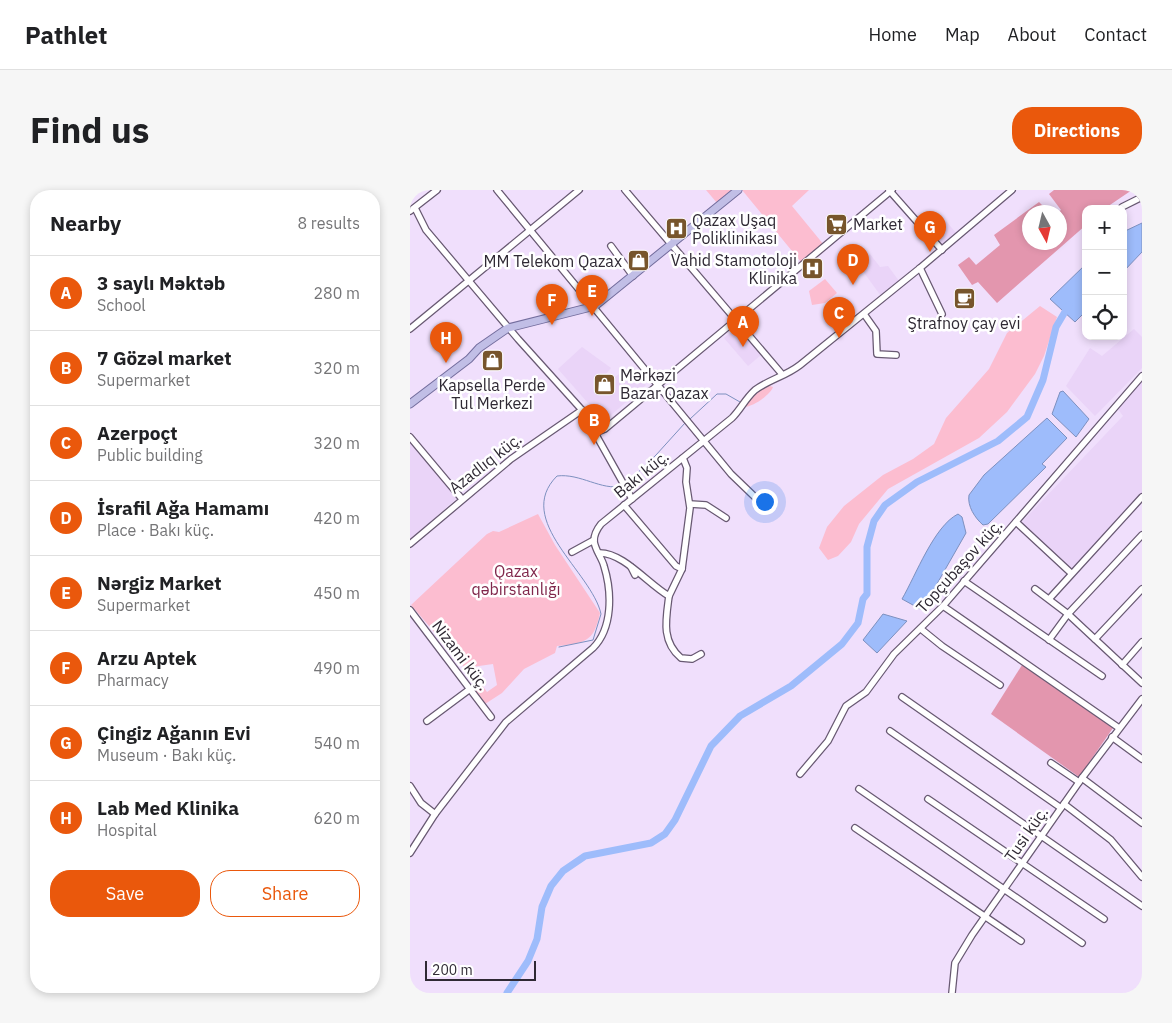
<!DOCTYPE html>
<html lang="en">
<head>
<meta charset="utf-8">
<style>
  :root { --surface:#fff; --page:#f6f6f6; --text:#202124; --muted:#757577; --line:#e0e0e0; --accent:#ea580c }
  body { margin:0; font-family:"IBM Plex Sans",sans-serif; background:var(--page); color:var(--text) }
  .controls { position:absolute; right:15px; top:15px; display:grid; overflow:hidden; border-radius:10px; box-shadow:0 2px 8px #0003 }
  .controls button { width:45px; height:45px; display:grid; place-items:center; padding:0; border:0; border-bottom:1px solid var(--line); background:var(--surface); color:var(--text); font:25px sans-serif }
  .compass { position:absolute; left:612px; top:15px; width:45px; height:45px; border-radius:50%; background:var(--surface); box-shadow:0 2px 8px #0003; rotate:172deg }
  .scale { position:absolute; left:15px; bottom:12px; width:111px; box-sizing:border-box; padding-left:5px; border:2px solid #2f2934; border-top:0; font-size:14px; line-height:18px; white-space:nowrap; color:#2f2934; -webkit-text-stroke:4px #fff; paint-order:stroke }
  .you { position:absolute; left:354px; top:311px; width:18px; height:18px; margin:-12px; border:4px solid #fff; border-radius:50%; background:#1a73e8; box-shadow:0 0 0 8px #1a73e833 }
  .badge { display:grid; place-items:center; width:32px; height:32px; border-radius:50%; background:var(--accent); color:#fff; font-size:16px; font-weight:700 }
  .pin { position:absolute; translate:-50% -41px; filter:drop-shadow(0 1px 2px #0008) }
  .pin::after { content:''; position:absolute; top:26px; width:18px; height:15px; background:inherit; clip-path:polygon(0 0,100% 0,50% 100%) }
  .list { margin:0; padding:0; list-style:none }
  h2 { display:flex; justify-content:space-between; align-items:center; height:65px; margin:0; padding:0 20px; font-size:21px }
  h2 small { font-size:16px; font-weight:400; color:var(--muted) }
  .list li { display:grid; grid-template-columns:32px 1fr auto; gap:15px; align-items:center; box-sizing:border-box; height:75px; padding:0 20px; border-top:1px solid var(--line) }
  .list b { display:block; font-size:19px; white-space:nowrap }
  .list p { margin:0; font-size:16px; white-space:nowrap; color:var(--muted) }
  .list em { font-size:16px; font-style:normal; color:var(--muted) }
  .actions { display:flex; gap:10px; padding:15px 20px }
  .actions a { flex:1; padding:11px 0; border:1px solid var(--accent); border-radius:20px; text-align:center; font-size:18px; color:var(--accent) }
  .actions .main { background:var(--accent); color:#fff }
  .icon { flex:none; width:28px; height:28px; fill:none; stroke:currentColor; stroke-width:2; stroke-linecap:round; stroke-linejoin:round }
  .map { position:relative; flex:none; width:732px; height:803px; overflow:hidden; border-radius:20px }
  header { display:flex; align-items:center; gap:30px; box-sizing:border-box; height:70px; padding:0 25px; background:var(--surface); border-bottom:1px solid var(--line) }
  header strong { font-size:24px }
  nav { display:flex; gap:28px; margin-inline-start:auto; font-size:18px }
  .intro { display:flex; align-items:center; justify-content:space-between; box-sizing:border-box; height:120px; padding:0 30px }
  h1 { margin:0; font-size:35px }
  .button { padding:12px 22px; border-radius:20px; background:var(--accent); color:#fff; font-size:18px; font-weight:700 }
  main { display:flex; gap:30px; padding:0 30px }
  aside { flex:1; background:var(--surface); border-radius:20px; box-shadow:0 2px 8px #0003 }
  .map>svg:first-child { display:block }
  .built { fill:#ead4f8 }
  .green { fill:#fcbdd0 }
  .forest { fill:#e396ae }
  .water { fill:#9ebcfb; stroke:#7d90bf }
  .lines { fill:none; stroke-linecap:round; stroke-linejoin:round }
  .stream { stroke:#7d90bf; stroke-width:1 }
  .river { stroke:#9ebcfb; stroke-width:7 }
  .minor-casing { stroke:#685972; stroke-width:8 }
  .major-casing { stroke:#736d9d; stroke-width:9 }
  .minor { stroke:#fff; stroke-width:5.5 }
  .major { stroke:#c1bee6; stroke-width:7 }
  .labels { text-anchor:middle; stroke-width:5; stroke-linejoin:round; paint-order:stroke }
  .poi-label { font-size:16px; fill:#2f2934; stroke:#fff; text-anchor:start }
  .street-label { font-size:16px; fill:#2f2934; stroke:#fff }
  .park-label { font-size:16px; fill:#81284c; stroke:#fff }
</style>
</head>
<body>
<header>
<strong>Pathlet</strong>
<nav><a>Home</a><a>Map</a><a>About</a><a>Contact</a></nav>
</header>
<div class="intro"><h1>Find us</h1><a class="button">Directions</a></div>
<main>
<aside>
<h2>Nearby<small>8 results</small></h2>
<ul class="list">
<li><span class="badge">A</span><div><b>3 saylı Məktəb</b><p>School</p></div><em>280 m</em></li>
<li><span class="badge">B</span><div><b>7 Gözəl market</b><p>Supermarket</p></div><em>320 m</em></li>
<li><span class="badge">C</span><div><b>Azerpoçt</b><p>Public building</p></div><em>320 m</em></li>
<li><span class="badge">D</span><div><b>İsrafil Ağa Hamamı</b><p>Place · Bakı küç.</p></div><em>420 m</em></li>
<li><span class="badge">E</span><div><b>Nərgiz Market</b><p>Supermarket</p></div><em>450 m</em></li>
<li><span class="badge">F</span><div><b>Arzu Aptek</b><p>Pharmacy</p></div><em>490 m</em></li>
<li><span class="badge">G</span><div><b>Çingiz Ağanın Evi</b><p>Museum · Bakı küç.</p></div><em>540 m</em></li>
<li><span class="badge">H</span><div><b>Lab Med Klinika</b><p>Hospital</p></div><em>620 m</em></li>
</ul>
<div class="actions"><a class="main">Save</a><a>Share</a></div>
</aside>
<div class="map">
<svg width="732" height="803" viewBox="0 0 732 803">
  <rect width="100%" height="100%" fill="#f0dffc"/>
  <!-- built -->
  <g class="built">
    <polygon points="536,31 547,44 533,56 521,44"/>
    <polygon points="460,64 470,77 478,76 489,91 471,106 447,73"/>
    <polygon points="328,137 351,165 338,176 314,148"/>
    <polygon points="724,139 732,147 732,178 685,226 656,196 680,158 692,166"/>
    <polygon points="172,157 201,178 193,187 198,193 214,180 227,195 232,191 236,195 194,231 148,179"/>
    <polygon points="732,191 732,304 662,379 611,333 713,226 708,219"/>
    <polygon points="0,249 48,307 0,350"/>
  </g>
  <!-- green -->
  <g class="green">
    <polygon points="296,0 322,0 307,13"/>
    <polygon points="332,0 399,0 382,16 414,55 391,72"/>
    <polygon points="415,89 427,103 415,113 402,115 399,101"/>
    <polygon points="630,116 647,127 634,166 625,184 597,222 569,248 478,299 449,334 441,352 428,366 418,370 409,358 417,337 434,316 473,285 503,269 524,254 536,228 579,179 597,143"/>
    <path d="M357,195L363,197C360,205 343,217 334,217V213Z"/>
    <path d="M128,324L145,355L190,423C184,452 175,453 147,456L145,463L114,479L92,503L75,514L62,497L69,491L77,502L87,495L83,474L55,478L1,415L77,344L83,341L89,342Z"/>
  </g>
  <!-- forest -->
  <g class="forest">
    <polygon points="644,0 722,0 694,19 676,19 676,35 587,113 568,92 562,95 548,75 559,67 566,75 590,55 584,45 629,12 639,22 620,22 620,52 650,52 648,22 651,20 639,4"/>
    <polygon points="612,475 703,538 669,587 581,524"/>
  </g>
  <!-- water -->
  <g class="water">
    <polygon points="732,33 732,62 713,82 713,42"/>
    <polygon points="676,74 676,121 665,132 640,109"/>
    <polygon points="653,201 679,229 666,247 642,224 650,202"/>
    <path d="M637,228L657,248L632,274L636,277L578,334L573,335C565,328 557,316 559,305L574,285Z"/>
    <path d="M548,324L552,327L556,343L512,420L492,409C506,385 524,336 548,324Z"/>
    <polygon points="473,424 497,431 467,463 453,450"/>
  </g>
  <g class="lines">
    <!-- stream -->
    <g class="stream">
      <polyline points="280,229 307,204 316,204 330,212"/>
      <polyline points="217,293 246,265 275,233"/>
      <path d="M149,457L183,450L191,424C182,382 103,330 147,286C170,283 192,301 211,296"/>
    </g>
    <!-- river -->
    <polyline class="river" points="97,803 118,771 127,749 132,717 141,696 153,681 175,666 241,653 255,644 265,630 301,556 330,526 381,496 432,454 448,433 453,409 457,404 457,357 464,331 475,315 507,292 588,251 617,227 633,190 646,137 659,115"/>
    <defs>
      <g id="minor">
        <polyline points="87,0 321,284 347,309"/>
        <polyline points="215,0 371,183"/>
        <polyline points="479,0 532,60"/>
        <polyline points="712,17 732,7"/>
        <polyline points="5,18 16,40 59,91 108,149 172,220 222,309"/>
        <polyline points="0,21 27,0"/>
        <polyline points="201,56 223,86"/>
        <polyline points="510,78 532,124"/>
        <polyline points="454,124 466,141 467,164 486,165"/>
        <polyline points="0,139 169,0"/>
        <polyline points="187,242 195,239 482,0"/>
        <polyline points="0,247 52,309"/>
        <polyline points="280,314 296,315 316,328"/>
        <polyline points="606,332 661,383"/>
        <polyline points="0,354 101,269 172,220"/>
        <polyline points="162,362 184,350"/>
        <path d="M189,363C213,362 239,395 259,406L272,379L266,376L214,315"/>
        <polyline points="221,377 225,385"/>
        <polyline points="272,379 280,318 276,292 277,278 273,268"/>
        <polyline points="554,391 692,486"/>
        <polyline points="625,399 658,424 732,493"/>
        <path d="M259,406C256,429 251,451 271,468L282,469L291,464"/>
        <polyline points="640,408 732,307"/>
        <polyline points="533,416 709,538"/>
        <polyline points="0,420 81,527"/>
        <polyline points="511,439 532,456 590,495"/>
        <polyline points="685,449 732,399"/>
        <polyline points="639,450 658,424 732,345"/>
        <polyline points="712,475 732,452"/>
        <polyline points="492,507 651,618"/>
        <polyline points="17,531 60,499"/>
        <polyline points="480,541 732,716"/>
        <polyline points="702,547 732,569"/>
        <polyline points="641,573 669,592"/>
        <polyline points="390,584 418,551 436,516 456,502 484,464 533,416 732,186"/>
        <polyline points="672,588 732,633"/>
        <polyline points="0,596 11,613 25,624"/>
        <polyline points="449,599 672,753"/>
        <polyline points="518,609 694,729"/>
        <polyline points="654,614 701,650 732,687"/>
        <polyline points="445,638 611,751"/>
        <path d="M0,663L25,624L96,532L183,458C203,438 202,402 194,376C192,368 185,360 184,351C184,344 187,339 191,334L322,228C331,219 335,209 345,200C360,189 376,186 390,175L510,78L602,0"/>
        <polyline points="542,803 545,773 562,745 672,588 732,509"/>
      </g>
      <polyline id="major" points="0,214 59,169 69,158 98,138 185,116 328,0"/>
    </defs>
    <!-- minor casing -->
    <use href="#minor" class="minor-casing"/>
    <!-- major casing -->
    <use href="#major" class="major-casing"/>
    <!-- minor -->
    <use href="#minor" class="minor"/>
    <!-- major -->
    <use href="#major" class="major"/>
  </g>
  <!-- icons -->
  <defs>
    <symbol id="supermarket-square" viewBox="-11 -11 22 22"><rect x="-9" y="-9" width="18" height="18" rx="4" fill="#77552c" stroke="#fff"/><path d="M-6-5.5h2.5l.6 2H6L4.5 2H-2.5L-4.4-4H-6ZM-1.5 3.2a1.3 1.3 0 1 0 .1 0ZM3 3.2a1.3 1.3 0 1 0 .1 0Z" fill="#fff"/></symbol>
    <symbol id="hospital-square" viewBox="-11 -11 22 22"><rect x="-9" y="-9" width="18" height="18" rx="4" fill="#77552c" stroke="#fff"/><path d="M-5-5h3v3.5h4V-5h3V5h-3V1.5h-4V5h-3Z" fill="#fff"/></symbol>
    <symbol id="shop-square" viewBox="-11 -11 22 22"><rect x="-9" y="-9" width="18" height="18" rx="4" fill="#77552c" stroke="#fff"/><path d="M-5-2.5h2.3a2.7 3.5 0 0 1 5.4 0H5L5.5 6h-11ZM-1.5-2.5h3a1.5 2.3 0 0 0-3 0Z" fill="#fff"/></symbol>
    <symbol id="cafe-square" viewBox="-11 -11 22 22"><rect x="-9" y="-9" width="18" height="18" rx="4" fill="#77552c" stroke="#fff"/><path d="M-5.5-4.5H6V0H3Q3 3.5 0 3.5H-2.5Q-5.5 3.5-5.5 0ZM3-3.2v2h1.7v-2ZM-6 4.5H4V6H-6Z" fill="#fff"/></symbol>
  </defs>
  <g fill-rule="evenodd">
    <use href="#supermarket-square" x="414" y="22" width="25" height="25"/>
    <use href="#hospital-square" x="254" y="26" width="25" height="25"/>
    <use href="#shop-square" x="216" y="58" width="25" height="25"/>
    <use href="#hospital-square" x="390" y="66" width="25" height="25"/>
    <use href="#cafe-square" x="542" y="96" width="25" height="25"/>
    <use href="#shop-square" x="70" y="158" width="25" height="25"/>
    <use href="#shop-square" x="182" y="182" width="25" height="25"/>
  </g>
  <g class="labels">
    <!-- poi labels -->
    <g class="poi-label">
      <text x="282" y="36">Qazax Uşaq<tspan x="282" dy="18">Poliklinikası</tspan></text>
      <text x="443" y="40">Market</text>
      <text x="387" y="76" text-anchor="end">Vahid Stamotoloji<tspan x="387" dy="18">Klinika</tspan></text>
      <text x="212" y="77" text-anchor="end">MM Telekom Qazax</text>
      <text x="554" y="139" text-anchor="middle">Ştrafnoy çay evi</text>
      <text x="210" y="191">Mərkəzi<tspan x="210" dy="18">Bazar Qazax</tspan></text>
      <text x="82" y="201" text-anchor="middle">Kapsella Perde<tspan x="82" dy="18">Tul Merkezi</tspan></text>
    </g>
    <!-- street labels -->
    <g class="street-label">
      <text transform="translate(75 273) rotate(-38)" y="6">Azadlıq küç.</text>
      <text transform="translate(231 284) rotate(-39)" y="6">Bakı küç.</text>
      <text transform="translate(549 376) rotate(-48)" y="6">Topçubaşov küç.</text>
      <text transform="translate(51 465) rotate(53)" y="6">Nizami küç.</text>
      <text transform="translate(616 644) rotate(-55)" y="6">Tusi küç.</text>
    </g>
    <!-- park labels -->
    <g class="park-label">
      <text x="106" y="387">Qazax<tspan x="106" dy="18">qəbirstanlığı</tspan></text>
    </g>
  </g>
</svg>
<div class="controls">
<button>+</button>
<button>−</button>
<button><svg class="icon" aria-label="locate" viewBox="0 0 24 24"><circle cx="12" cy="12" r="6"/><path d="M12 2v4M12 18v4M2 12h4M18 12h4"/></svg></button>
</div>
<svg class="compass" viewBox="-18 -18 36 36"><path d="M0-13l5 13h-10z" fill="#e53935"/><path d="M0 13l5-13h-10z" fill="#757577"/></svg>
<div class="scale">200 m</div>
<div class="you"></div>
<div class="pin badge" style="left:333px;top:157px">A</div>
<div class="pin badge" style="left:184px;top:255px">B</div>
<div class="pin badge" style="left:429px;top:148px">C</div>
<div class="pin badge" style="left:443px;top:95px">D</div>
<div class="pin badge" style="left:182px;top:126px">E</div>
<div class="pin badge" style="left:142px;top:135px">F</div>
<div class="pin badge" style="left:520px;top:62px">G</div>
<div class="pin badge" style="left:36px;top:173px">H</div>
</div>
</main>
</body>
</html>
